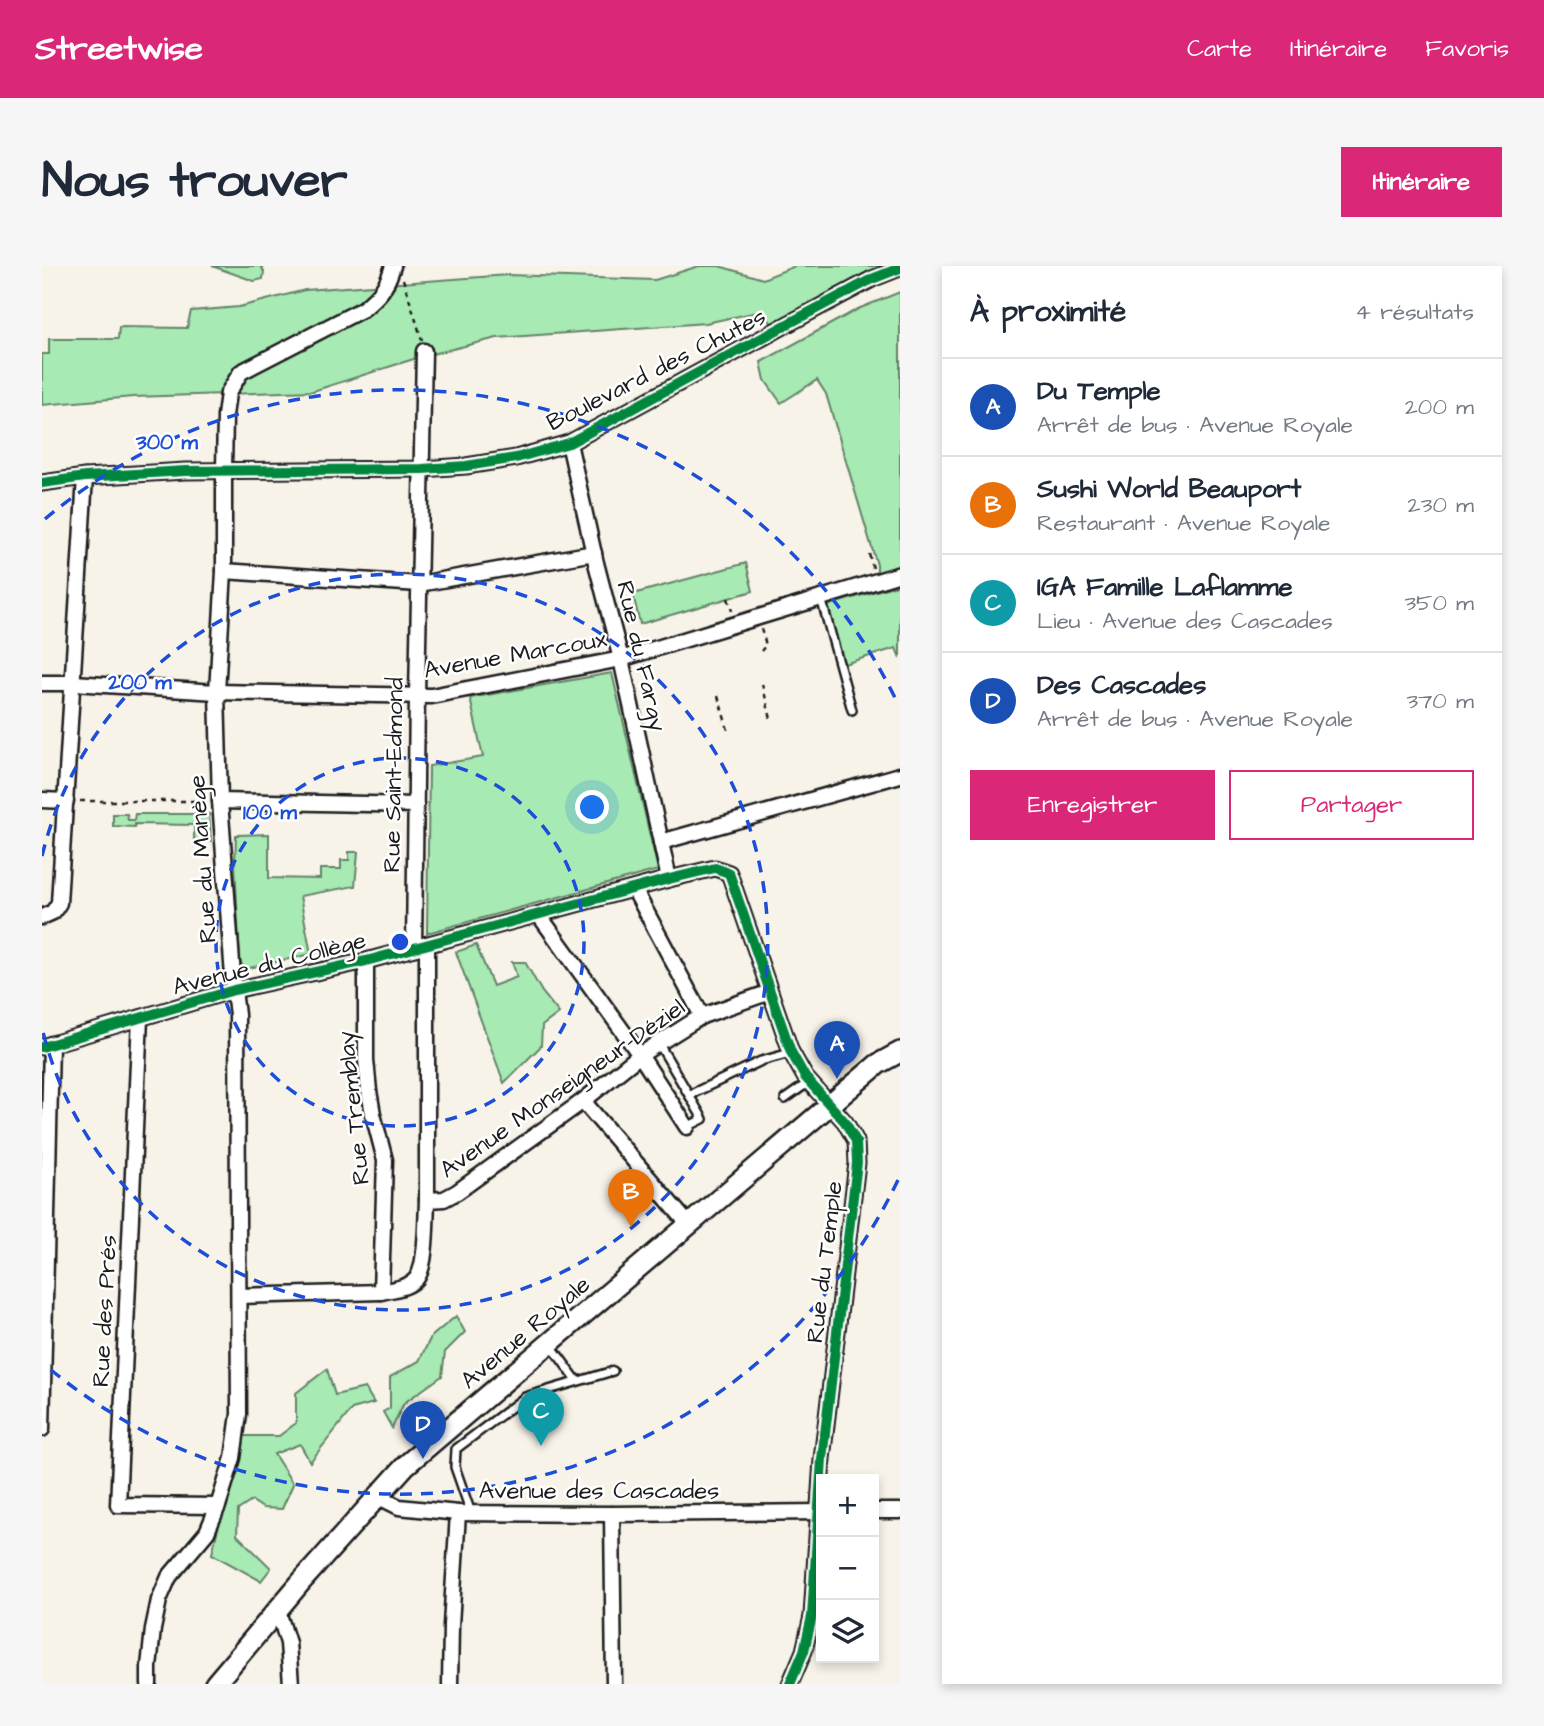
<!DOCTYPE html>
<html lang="fr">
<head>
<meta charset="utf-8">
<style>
  :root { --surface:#fff; --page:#f6f6f7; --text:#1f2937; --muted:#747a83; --line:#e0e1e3; --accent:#db2777 }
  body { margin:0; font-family:"Architects Daughter",sans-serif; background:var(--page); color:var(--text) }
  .controls { position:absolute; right:21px; bottom:21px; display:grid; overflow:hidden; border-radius:0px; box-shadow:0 4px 10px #0003 }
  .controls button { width:63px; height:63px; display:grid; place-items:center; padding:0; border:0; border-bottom:2px solid var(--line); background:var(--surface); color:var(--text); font:35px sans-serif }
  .you { position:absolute; left:551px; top:542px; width:24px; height:24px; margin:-18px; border:5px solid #fff; border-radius:50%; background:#1a73e8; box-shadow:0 0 0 10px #1a73e833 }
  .badge { display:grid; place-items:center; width:46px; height:46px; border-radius:50%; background:var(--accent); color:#fff; font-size:23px; font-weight:700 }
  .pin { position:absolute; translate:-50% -58px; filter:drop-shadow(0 2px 4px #0008) }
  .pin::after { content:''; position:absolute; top:37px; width:24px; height:21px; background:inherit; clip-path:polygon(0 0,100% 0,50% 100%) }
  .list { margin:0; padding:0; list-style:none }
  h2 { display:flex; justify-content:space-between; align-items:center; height:91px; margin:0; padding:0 28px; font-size:30px }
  h2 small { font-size:23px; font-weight:400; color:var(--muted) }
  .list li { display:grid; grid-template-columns:46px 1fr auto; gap:21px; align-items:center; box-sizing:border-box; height:98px; padding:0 28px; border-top:2px solid var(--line) }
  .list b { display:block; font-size:26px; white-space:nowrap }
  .list p { margin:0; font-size:23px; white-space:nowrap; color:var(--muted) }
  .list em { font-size:23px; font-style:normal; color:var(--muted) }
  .actions { display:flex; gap:14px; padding:21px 28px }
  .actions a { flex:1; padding:16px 0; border:2px solid var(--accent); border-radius:0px; text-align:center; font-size:24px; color:var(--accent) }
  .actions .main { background:var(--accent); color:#fff }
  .icon { flex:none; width:38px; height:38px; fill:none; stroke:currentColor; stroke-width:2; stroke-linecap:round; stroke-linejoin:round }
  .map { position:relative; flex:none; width:858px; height:1418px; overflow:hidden; border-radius:0px }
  header { display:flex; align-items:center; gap:42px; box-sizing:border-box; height:98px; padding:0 35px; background:var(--accent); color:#fff }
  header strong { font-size:33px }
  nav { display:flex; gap:38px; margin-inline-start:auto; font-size:24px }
  .intro { display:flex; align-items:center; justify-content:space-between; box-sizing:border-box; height:168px; padding:0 42px }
  h1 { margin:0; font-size:49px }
  .button { padding:18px 32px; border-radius:0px; background:var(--accent); color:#fff; font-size:24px; font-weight:700 }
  main { display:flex; gap:42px; padding:0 42px }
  aside { flex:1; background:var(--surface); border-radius:0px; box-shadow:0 4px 10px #0003 }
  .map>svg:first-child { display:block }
  .green { fill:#a8eab3; stroke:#628368; stroke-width:2 }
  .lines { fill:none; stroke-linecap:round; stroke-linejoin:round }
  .service-casing { stroke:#1c1c1c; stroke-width:12 }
  .minor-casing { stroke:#1c1c1c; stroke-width:19 }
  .secondary-casing { stroke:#1c1c1c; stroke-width:24 }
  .path { stroke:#1c1c1c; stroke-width:2.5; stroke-dasharray:5 5; stroke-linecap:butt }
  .service { stroke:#fff; stroke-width:7 }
  .minor { stroke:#fff; stroke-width:14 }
  .secondary { stroke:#fff; stroke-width:19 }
  .cycleway-casing { stroke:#fff; stroke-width:15 }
  .cycleway { stroke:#00873e; stroke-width:10 }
  .ring { fill:none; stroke:#1d4ed8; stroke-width:3.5; stroke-dasharray:12 9 }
  .labels { text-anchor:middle; stroke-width:5; stroke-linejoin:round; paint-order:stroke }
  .street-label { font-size:24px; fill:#1c1c1c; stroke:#fff }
  .centre { fill:#1d4ed8; stroke:#fff; stroke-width:3.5 }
  .ring-label { font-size:21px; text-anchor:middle; font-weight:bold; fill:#1d4ed8; stroke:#fff; stroke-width:5; stroke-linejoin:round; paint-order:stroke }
</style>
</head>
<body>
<header>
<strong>Streetwise</strong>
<nav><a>Carte</a><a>Itinéraire</a><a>Favoris</a></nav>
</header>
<div class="intro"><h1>Nous trouver</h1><a class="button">Itinéraire</a></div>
<main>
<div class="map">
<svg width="858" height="1418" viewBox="0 0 858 1418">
  <rect width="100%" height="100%" fill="#f8f3e9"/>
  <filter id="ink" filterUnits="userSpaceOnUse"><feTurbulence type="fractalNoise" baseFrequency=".0143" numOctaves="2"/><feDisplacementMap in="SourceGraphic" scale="14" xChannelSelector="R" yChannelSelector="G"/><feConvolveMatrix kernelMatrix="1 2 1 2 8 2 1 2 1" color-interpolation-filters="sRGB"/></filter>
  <g filter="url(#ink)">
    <!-- green -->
    <g class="green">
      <polygon points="170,0 219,0 222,6 221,13 212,15"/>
      <polygon points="657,0 677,0 721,13 753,0 851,0 792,24 732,60 720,45 664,57 455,72 378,91 271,125 91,131 0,139 0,88 7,88 7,73 76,73 77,61 145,62 149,45 197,41 263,24 466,9 613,14"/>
      <polygon points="858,26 858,308 835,315 835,299 784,128 775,114 739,137 723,114 719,96 816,43"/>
      <polygon points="704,297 711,325 598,358 591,328"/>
      <polygon points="858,318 858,392 854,382 802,398 784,340"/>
      <polygon points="570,407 616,604 385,667 387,500 441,491 428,432"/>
      <polygon points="71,548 85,548 86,554 92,554 93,548 167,548 169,575 152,574 152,559 93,558 93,561 71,560"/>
      <polygon points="227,568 227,612 278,613 278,603 299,603 299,594 307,594 307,586 316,586 313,620 258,630 269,688 203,703 198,696 193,598 194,569"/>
      <polygon points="434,679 451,720 475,711 470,696 483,696 500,726 517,747 500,760 499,780 462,817 414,686"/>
      <polygon points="414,1050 423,1066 403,1086 400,1110 362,1137 350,1162 341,1146 348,1142 348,1111 377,1095 389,1071"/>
      <polygon points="285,1103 293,1129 323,1122 332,1137 310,1143 268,1196 258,1178 232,1188 251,1218 240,1243 221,1242 210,1235 196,1244 195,1269 229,1302 219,1315 170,1288 197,1170 237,1170 254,1157 254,1127"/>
    </g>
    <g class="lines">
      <defs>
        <g id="service">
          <polyline points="779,332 810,444"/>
          <polyline points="617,778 647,829 719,795 748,787"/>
          <polyline points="743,833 767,816"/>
          <polyline points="645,861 661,853 647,829"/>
          <polyline points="508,1078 535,1115"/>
          <polyline points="429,1247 413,1201 414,1183 483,1131 571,1105"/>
        </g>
        <g id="minor">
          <polyline points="527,177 554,297 579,393 627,613"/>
          <polyline points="0,217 43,211 143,205 380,203 424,200 474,192 527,177 742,60 830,13 858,2"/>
          <polyline points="182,305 377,318 552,287"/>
          <polyline points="0,417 31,417 175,426 389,430 579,393 858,308"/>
          <polyline points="0,534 24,535"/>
          <polyline points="178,535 374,539"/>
          <polyline points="619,576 858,509"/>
          <polyline points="592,623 660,750"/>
          <polyline points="497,649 598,789 645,861"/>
          <polyline points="0,651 11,646 17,637 43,211"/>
          <polyline points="372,682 375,429 382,85"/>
          <polyline points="324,695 324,794 327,825 331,848 343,894 339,1026"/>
          <polyline points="98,752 76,1239 176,1240"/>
          <polyline points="0,781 192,724 324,695 627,613 673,602 687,607 749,786 763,811 803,856 814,875 815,897 780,1193 770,1350 762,1385 748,1418"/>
          <polyline points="541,835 647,959"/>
          <polyline points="385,934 385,678"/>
          <path d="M198,1030L339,1026C351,1023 367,1022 375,1012C385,998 384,952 385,934L402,933L415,926L541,835L598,789L660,750L728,726"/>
          <polyline points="0,1163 9,778"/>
          <polyline points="337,1231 357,1241 416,1247 570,1248 779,1246"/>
          <polyline points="832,1245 858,1245"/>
          <polyline points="570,1248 572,1418"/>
          <polyline points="236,1345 246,1377 249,1418"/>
          <path d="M107,1418V1401L111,1363L117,1334L127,1311L165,1266L176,1240L191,1192L197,1148L195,749L192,724L178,535L175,426L182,305V204L183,150L186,127L199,106L321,43C339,28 344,22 351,0"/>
          <polyline points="408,1418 409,1359 416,1247"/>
        </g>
        <polyline id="secondary" points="173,1418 259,1316 364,1199 836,798 858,786"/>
      </defs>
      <!-- service casing -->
      <use href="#service" class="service-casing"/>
      <!-- minor casing -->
      <use href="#minor" class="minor-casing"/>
      <!-- secondary casing -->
      <use href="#secondary" class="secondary-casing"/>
      <!-- path -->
      <g class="path">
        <polyline points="361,13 380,74"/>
        <polyline points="827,288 831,302"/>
        <polyline points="686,332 690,345"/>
        <polyline points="719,363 724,379 719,385"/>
        <polyline points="720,418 729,453"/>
        <polyline points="676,430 686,464"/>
        <polyline points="38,535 164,535"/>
      </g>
      <!-- service -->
      <use href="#service" class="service"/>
      <!-- minor -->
      <use href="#minor" class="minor"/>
      <!-- secondary -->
      <use href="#secondary" class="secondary"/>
      <defs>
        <g id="cycleway">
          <polyline points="0,217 43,211 143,205 380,203 424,200 474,192 527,177 742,60 830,13 858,2"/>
          <polyline points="0,781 192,724 324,695 627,613 673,602 687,607 749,786 763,811 803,856 814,875 815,897 780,1193 770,1350 762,1385 748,1418"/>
        </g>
      </defs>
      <!-- cycleway casing -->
      <use href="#cycleway" class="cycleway-casing"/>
      <!-- cycleway -->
      <use href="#cycleway" class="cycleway"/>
    </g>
  </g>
  <!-- distance rings -->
  <g class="ring">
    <circle cx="358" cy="676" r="184"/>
    <path d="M0 590A368 368 0 1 1 0 762"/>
    <path d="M856 914A552 552 0 0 1 3 1099M3 253A552 552 0 0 1 856 438"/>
  </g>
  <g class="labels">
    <!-- street labels -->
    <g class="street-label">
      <text transform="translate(614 103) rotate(-27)" y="8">Boulevard des Chutes</text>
      <text transform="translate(473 388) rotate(-10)" y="8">Avenue Marcoux</text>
      <text transform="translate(600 390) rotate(77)" y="8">Rue du Fargy</text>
      <text transform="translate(351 509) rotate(-89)" y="8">Rue Saint-Edmond</text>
      <text transform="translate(160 593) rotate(-94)" y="8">Rue du Manège</text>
      <text transform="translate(227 697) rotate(-14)" y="8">Avenue du Collège</text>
      <text transform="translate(520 822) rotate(-35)" y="8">Avenue Monseigneur-Déziel</text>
      <text transform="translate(311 842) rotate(-96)" y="8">Rue Tremblay</text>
      <text transform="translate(782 996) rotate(-83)" y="8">Rue du Temple</text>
      <text transform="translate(62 1045) rotate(-87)" y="8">Rue des Prés</text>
      <text transform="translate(483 1066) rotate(-40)" y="8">Avenue Royale</text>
      <text x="557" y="1232">Avenue des Cascades</text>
    </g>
  </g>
  <circle cx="358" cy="676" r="10" class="centre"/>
  <g class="ring-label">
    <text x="125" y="183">300 m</text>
    <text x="98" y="423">200 m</text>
    <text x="228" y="553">100 m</text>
  </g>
</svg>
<div class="controls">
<button>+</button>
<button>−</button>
<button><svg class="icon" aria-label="layers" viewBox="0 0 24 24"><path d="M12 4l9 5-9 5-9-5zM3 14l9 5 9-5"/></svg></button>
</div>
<div class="you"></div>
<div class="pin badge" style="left:795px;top:813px;background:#1a4fb4">A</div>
<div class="pin badge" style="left:589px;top:961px;background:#e8710a">B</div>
<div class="pin badge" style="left:499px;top:1180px;background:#0f9aa8">C</div>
<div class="pin badge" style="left:381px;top:1193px;background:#1a4fb4">D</div>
</div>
<aside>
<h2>À proximité<small>4 résultats</small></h2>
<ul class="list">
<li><span class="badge" style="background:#1a4fb4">A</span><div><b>Du Temple</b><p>Arrêt de bus · Avenue Royale</p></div><em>200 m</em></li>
<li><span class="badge" style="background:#e8710a">B</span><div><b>Sushi World Beauport</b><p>Restaurant · Avenue Royale</p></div><em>230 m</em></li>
<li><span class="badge" style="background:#0f9aa8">C</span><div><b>IGA Famille Laflamme</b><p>Lieu · Avenue des Cascades</p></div><em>350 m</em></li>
<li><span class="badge" style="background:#1a4fb4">D</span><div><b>Des Cascades</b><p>Arrêt de bus · Avenue Royale</p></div><em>370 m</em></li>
</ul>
<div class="actions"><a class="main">Enregistrer</a><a>Partager</a></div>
</aside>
</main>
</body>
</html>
